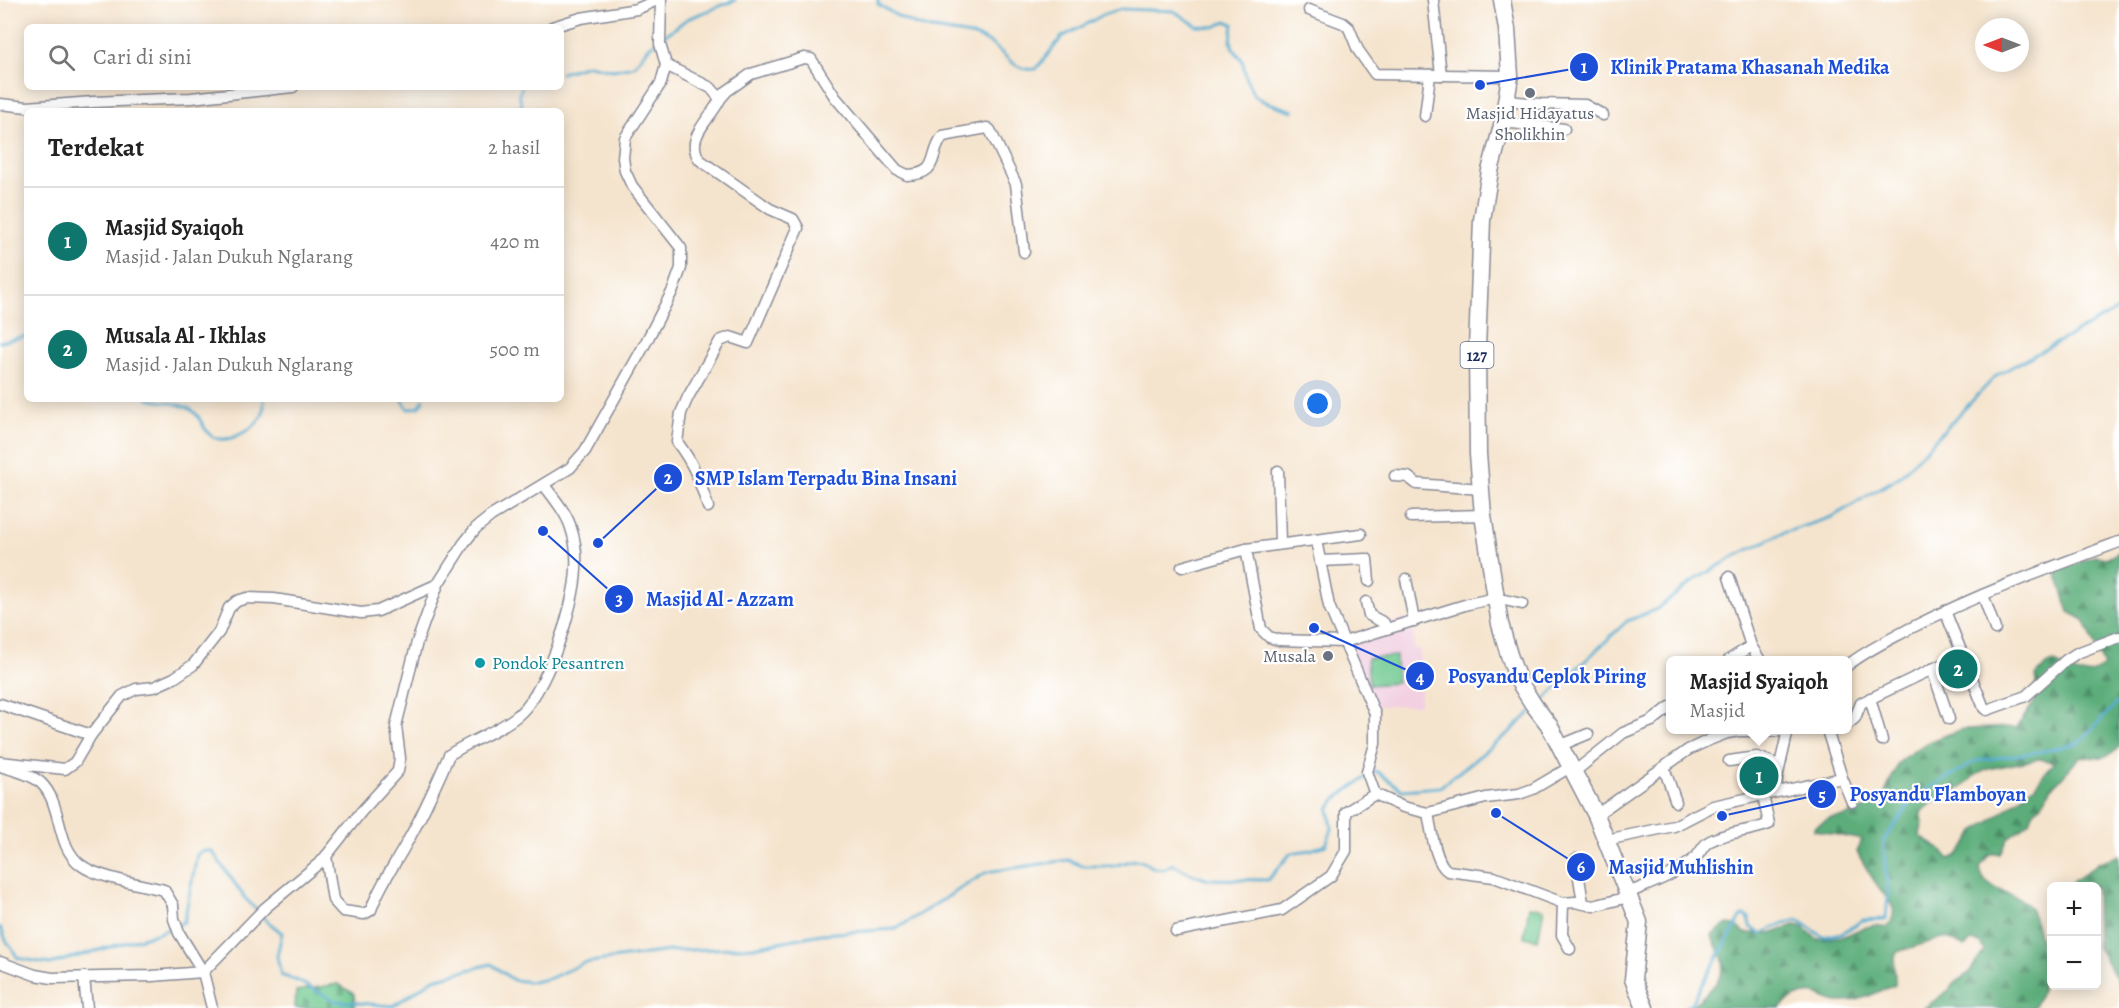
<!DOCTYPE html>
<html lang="id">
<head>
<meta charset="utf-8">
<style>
  :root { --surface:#fff; --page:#f6f6f6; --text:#222; --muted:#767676; --line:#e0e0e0; --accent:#0f766e }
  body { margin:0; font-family:Alegreya,serif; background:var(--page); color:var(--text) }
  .controls { position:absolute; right:18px; bottom:18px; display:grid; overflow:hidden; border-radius:9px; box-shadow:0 3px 15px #0003 }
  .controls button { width:54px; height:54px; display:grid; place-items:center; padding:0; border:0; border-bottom:2px solid var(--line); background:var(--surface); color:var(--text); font:30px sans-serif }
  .compass { position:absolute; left:1975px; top:18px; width:54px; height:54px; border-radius:50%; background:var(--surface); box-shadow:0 3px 15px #0003; rotate:270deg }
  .you { position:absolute; left:1318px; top:404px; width:21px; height:21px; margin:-15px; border:4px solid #fff; border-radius:50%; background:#1a73e8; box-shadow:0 0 0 9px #1a73e833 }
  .badge { display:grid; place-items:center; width:39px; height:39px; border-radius:50%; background:var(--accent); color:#fff; font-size:20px; font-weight:700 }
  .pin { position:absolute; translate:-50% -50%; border:3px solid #fff; box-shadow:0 2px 6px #0006 }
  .popup { position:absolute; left:1666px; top:656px; width:186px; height:78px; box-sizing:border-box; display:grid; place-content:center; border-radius:9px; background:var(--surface); filter:drop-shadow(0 2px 4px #0005); font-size:20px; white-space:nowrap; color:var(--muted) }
  .popup b { font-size:22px; color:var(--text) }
  .popup::after { content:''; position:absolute; left:50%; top:100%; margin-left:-12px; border:12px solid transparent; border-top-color:var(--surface) }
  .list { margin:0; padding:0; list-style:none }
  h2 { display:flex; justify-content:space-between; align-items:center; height:78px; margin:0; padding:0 24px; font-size:26px }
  h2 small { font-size:20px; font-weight:400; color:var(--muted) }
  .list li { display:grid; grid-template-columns:39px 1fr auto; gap:18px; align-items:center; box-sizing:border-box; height:108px; padding:0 24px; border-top:2px solid var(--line) }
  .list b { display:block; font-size:22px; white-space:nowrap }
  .list p { margin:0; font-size:20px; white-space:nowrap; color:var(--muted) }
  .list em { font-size:20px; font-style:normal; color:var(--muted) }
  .icon { flex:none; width:33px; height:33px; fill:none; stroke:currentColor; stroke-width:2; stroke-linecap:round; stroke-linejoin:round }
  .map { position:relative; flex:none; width:2119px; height:1008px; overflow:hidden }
  .search { position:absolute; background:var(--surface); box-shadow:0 3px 15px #0003; left:24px; top:24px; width:540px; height:66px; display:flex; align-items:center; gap:15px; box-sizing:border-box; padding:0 21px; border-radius:9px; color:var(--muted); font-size:22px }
  .panel { position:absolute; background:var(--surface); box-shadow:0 3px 15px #0003; left:24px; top:108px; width:540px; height:294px; border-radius:9px }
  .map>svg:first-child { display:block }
  .built { fill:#f2d0e2 }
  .grass { fill:#70c990; stroke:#467c77; stroke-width:1.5 }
  .forest { fill:url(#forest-firs); stroke:#3c6e6c; stroke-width:1.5; fill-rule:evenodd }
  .cemetery { fill:url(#cemetery-stones); stroke:#467c77; stroke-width:1.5 }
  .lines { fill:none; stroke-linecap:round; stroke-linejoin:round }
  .stream { stroke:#52abcf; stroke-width:3 }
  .street-casing { stroke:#888a96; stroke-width:13 }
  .primary-casing { stroke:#888a96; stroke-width:19 }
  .street { stroke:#fff; stroke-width:10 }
  .primary { stroke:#fff; stroke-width:16 }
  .worship-dot { fill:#6b7280; stroke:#fff; stroke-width:2 }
  .culture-dot { fill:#0f9aa8; stroke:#fff; stroke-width:2 }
  .labels { text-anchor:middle; stroke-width:4.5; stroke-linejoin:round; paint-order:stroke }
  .shield { fill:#fff; stroke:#5f6d8e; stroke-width:1.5 }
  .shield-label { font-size:16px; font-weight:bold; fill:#1b2f5e }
  .worship-label { font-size:18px; fill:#5b616d; stroke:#fff }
  .culture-label { font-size:18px; fill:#0d838f; stroke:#fff; text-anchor:start }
  .leader { fill:none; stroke:#1d4ed8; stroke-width:2 }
  .callout-dot { fill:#1d4ed8; stroke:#fff; stroke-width:2 }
  .mark-label { font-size:18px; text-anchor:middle; font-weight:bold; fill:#fff }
  .callout-label { font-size:20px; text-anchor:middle; font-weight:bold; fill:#1d4ed8; stroke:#fff; stroke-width:4.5; stroke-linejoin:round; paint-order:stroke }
</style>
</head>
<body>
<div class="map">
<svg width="2119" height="1008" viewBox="0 0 2119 1008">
  <defs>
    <pattern id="forest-firs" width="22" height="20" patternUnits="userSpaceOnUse" patternTransform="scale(1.5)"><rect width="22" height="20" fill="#5cad7a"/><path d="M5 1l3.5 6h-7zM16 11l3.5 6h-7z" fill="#4b8d67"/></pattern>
    <pattern id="cemetery-stones" width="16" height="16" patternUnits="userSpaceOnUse" patternTransform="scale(1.5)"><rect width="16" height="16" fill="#70c990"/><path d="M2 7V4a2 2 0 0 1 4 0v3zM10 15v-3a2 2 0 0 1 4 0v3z" fill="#5ba479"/></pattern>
  </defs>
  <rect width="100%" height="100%" fill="#fff"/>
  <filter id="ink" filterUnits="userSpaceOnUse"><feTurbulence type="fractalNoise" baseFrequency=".0167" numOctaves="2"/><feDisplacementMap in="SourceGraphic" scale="12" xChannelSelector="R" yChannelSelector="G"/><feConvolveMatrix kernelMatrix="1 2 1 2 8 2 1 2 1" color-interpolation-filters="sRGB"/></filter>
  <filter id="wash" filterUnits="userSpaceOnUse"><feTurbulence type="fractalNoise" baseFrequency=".008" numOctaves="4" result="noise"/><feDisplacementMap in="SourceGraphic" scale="24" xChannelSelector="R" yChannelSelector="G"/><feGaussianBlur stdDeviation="1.35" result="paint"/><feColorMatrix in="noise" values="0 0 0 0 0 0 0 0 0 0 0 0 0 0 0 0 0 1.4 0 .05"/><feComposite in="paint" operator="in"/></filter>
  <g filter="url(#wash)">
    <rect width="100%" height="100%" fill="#f5e4cd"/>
    <!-- built -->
    <polygon class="built" points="1407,618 1407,631 1414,632 1414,649 1420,649 1420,705 1374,706 1345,638"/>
    <!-- grass -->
    <g class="grass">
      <polygon points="1396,656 1397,683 1369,685 1367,658"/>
      <polygon points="1529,906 1544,909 1538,940 1524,937"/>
    </g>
    <!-- forest -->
    <g class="forest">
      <path d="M2119,552V747C2107,759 2097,759 2081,756L2051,789L2042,805L2034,811L2030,822L2008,838L2000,854H1989L1980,867C1982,892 2009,889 2024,902C2040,915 2047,972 2041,991C2040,997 2036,1003 2033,1008H1924L1949,990L1954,983L1968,974L1984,951L1980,943L1971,941L1965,947L1950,939L1942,938L1897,952C1891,964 1896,972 1895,985C1879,991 1862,1001 1845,1002C1835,1003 1827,999 1818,995C1805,990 1788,999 1780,1008H1688C1700,1000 1728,978 1723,961C1721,951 1714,945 1712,935L1727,924L1735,925L1744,933H1774L1794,925L1801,926L1818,939H1823L1845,936L1862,928L1875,925L1888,927C1900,908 1890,904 1880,889C1872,879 1864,864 1857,852L1862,840L1814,830V827L1830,818L1845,816L1881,802L1898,764L1903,758L1930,741L1963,729L2017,727L2035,701L2036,676L2046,665L2054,662C2072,673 2084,681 2104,666L2084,620L2069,612L2056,572L2094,556L2108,558ZM2039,759L2054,762L2034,787L1988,823L1974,831L1967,844L1957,856L1949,859L1940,849L1922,838L1920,834L1923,822L1921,812L1934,802L1963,787L1974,776L1988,769Z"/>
      <polygon points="2119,855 2119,983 2097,946 2096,886 2070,886 2072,882 2100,862"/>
    </g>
    <!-- cemetery -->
    <polygon class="cemetery" points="338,984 354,994 355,1008 295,1008 296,991"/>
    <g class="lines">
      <!-- stream -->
      <g class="stream">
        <path d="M878,0V4C893,14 909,24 927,28C947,32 968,32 986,41C1005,50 1012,73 1036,69L1062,37L1103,15L1121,9L1174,11L1197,26L1215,27L1226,21L1233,24L1231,41L1233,48L1242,60L1247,80L1253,94L1263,101L1293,111"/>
        <polyline points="663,37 687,19 735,0"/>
        <polyline points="561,73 588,65 613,70 634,66 649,47 657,41"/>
        <polyline points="522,87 519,94 523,111"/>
        <polyline points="0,342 27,336"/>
        <path d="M148,399C163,403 180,402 193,411C202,418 203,431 213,437C228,445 258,428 263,413C264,409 264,403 264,399"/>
        <polyline points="402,399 408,409 419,407 424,399"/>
        <polyline points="1540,704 1627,621 1657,609 1695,580 1734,557 1780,534 1832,517 1899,477 1997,375 2119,309"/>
        <polyline points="1371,774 1376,771 1402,790 1440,787 1510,732 1531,712"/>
        <polyline points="179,924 184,922 197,855 202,851 212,851 245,898 267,921 282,933 277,956 281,975 298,981 335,1001 393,1006 434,979 491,964 513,980 533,982 551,978 583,963 669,951 753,947 821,934 896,929 987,872 1068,860 1083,866 1113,866 1134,860 1142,861 1154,868 1164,869 1173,864 1191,874 1206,879 1268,880 1291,853 1310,850 1326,845 1332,829 1329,809 1337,798 1365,778"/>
        <polyline points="0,927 6,940 18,958 50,964 159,933 173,927"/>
        <polyline points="1684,1008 1690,1005 1741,917 1745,915 1749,918 1750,927 1761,934 1784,923 1799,920 1823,937 1842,933 1863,920 1886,919 1888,894 1883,841 1916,796 1976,761 2044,751 2079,743 2119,701"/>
      </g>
    </g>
  </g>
  <g filter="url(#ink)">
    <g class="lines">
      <defs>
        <g id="street">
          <polyline points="1433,0 1441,75"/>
          <polyline points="1309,10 1343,23 1349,28 1358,50 1375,74 1510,76"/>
          <polyline points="552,27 581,18 637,9 657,0"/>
          <path d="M666,65L711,88L720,99C712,118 683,138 700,160L770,209L793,219L798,228L748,343L730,337L720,341L688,397L681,413L677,442C695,466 699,479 708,507"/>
          <path d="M720,99L727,91L751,74L804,58L811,59L835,97L897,170L907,175C941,174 928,154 943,136L987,128L990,130L1016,184L1024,252"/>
          <polyline points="1506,101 1540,104 1585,105 1603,115"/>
          <polyline points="0,104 27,107 93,102 191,98 293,87"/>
          <polyline points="1425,116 1430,75"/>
          <polyline points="1503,122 1564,129"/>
          <polyline points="1278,471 1280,543"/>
          <polyline points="1395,476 1408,477 1417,484 1481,489"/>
          <polyline points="1411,517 1483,515"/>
          <polyline points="1316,540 1329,606 1375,714 1375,744 1367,772 1375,794 1403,807 1428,813 1486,798 1519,794 1533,789 1572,766"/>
          <polyline points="1246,549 1261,629 1269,637 1279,640 1344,642 1468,604 1496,598 1522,604"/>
          <polyline points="1320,561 1367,559 1369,581"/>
          <polyline points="1182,567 1246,549 1361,534"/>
          <polyline points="1729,577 1751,646 1760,660"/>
          <polyline points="1406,579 1414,621"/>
          <polyline points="1983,595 1995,629"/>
          <polyline points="1366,602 1369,615 1384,623 1386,629"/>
          <polyline points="1945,611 1984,708 1987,710 2026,696 2066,660 2077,653 2119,637"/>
          <polyline points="1729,660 1751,646"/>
          <path d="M1848,665C1867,650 1889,640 1911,628C1978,594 2049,568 2119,542"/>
          <polyline points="1932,669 1949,719"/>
          <polyline points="1870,698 1882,740"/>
          <polyline points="0,704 91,735"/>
          <polyline points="1848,724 1855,718 1861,703 1962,655"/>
          <polyline points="1559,746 1588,734"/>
          <polyline points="1729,761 1757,757 1779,765"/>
          <polyline points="0,762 65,769 75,762 91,735 122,696 136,689 154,687 174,678 193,665 219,632 229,608 237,601 247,598 274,599 361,613 378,611 438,584"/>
          <path d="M3,767C14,770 33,775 41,783C63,804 55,846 81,865C98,878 141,884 164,890L173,905L174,919L179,933L203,972L212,1008"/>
          <polyline points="1664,768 1676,802"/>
          <polyline points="1574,772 1623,733 1652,721 1670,707"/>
          <polyline points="1842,778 1852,802"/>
          <polyline points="1776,792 1777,778 1788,730"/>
          <path d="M1428,813C1431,828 1435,864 1448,871L1494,877L1563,903L1575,902L1593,906L1629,897"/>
          <polyline points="1596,815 1688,750 1709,740 1727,733 1739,731 1787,731"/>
          <polyline points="1606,840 1674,826 1713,806 1842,778 1827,730"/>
          <path d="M326,856L333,900L343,911L364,914L371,910C379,886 394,866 406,844C423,815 436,785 449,755C471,740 496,733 517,716C546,693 575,606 576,569C577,556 575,540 571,528C567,513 553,497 544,485"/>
          <polyline points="1576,859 1583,903"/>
          <path d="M1628,893C1650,884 1677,874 1695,858C1702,852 1702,845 1710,841C1729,831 1750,832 1769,824L1763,795"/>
          <polyline points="1563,903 1562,935 1570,949"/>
          <polyline points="1176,931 1282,910 1331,876 1346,851 1346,812 1375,794"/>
          <polyline points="0,962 35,975 52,978 152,976 203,972"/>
          <polyline points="203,972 265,908 323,860 361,812 398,771 400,758 396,726 417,642 438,584 464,543 476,528 491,516 570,468 585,451 645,344 673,290 681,268 681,248 632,186 625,171 623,158 625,138 661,83 666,65 660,44 661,0"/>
          <polyline points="84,977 87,1008"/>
        </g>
        <polyline id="primary" points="1502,0 1507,29 1510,76 1503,122 1490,171 1482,220 1477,349 1478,454 1483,515 1500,624 1509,655 1518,680 1533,704 1549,725 1596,815 1639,922 1633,979 1645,1008"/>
      </defs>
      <!-- street casing -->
      <use href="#street" class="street-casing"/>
      <!-- primary casing -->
      <use href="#primary" class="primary-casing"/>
      <!-- street -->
      <use href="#street" class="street"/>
      <!-- primary -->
      <use href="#primary" class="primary"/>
    </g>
  </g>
  <!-- markers -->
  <g class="worship-dot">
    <circle cx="1530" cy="93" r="6"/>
    <circle cx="1328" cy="656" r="6"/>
  </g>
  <circle class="culture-dot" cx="480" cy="663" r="6"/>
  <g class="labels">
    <!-- shield labels -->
    <rect class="shield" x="1460.5" y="342" width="33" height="26" rx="4.5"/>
    <g class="shield-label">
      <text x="1477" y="361">127</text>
    </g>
    <!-- worship labels -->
    <g class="worship-label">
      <text x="1530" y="119">Masjid Hidayatus<tspan x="1530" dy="21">Sholikhin</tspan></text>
      <text x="1316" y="662" text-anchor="end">Musala</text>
    </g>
    <!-- culture labels -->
    <g class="culture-label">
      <text x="492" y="669">Pondok Pesantren</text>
    </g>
  </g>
  <!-- callouts -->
  <path class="leader" d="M1480 85L1584 67M598 543L668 478M543 531L619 599M1314 628L1420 676M1722 816L1822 794M1496 813L1581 867"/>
  <g class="callout-dot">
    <circle cx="1480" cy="85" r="6"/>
    <circle cx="598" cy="543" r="6"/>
    <circle cx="543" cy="531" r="6"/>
    <circle cx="1314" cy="628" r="6"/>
    <circle cx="1722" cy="816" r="6"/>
    <circle cx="1496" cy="813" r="6"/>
    <circle cx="1584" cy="67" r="15"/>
    <circle cx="668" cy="478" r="15"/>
    <circle cx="619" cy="599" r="15"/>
    <circle cx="1420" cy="676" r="15"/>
    <circle cx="1822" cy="794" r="15"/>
    <circle cx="1581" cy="867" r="15"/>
  </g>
  <g class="mark-label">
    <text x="1584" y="73">1</text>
    <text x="668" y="484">2</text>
    <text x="619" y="605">3</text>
    <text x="1420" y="683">4</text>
    <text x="1822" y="801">5</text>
    <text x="1581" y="873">6</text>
  </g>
  <g class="callout-label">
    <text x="1750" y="74">Klinik Pratama Khasanah Medika</text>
    <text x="826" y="485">SMP Islam Terpadu Bina Insani</text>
    <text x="720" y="606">Masjid Al - Azzam</text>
    <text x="1547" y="683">Posyandu Ceplok Piring</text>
    <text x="1938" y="801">Posyandu Flamboyan</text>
    <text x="1681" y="874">Masjid Muhlishin</text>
  </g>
</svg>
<div class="controls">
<button>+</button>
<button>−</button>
</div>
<svg class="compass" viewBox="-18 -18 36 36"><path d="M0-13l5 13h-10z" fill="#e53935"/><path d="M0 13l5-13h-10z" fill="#767676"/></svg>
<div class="you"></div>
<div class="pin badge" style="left:1759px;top:776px">1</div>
<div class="popup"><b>Masjid Syaiqoh</b>Masjid</div>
<div class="pin badge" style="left:1958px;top:669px">2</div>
<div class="search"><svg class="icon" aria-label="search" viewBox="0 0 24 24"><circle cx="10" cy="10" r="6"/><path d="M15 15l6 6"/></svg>Cari di sini</div>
<section class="panel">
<h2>Terdekat<small>2 hasil</small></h2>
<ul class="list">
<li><span class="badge">1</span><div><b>Masjid Syaiqoh</b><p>Masjid · Jalan Dukuh Nglarang</p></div><em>420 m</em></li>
<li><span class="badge">2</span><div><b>Musala Al - Ikhlas</b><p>Masjid · Jalan Dukuh Nglarang</p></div><em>500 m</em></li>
</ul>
</section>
</div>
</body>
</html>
